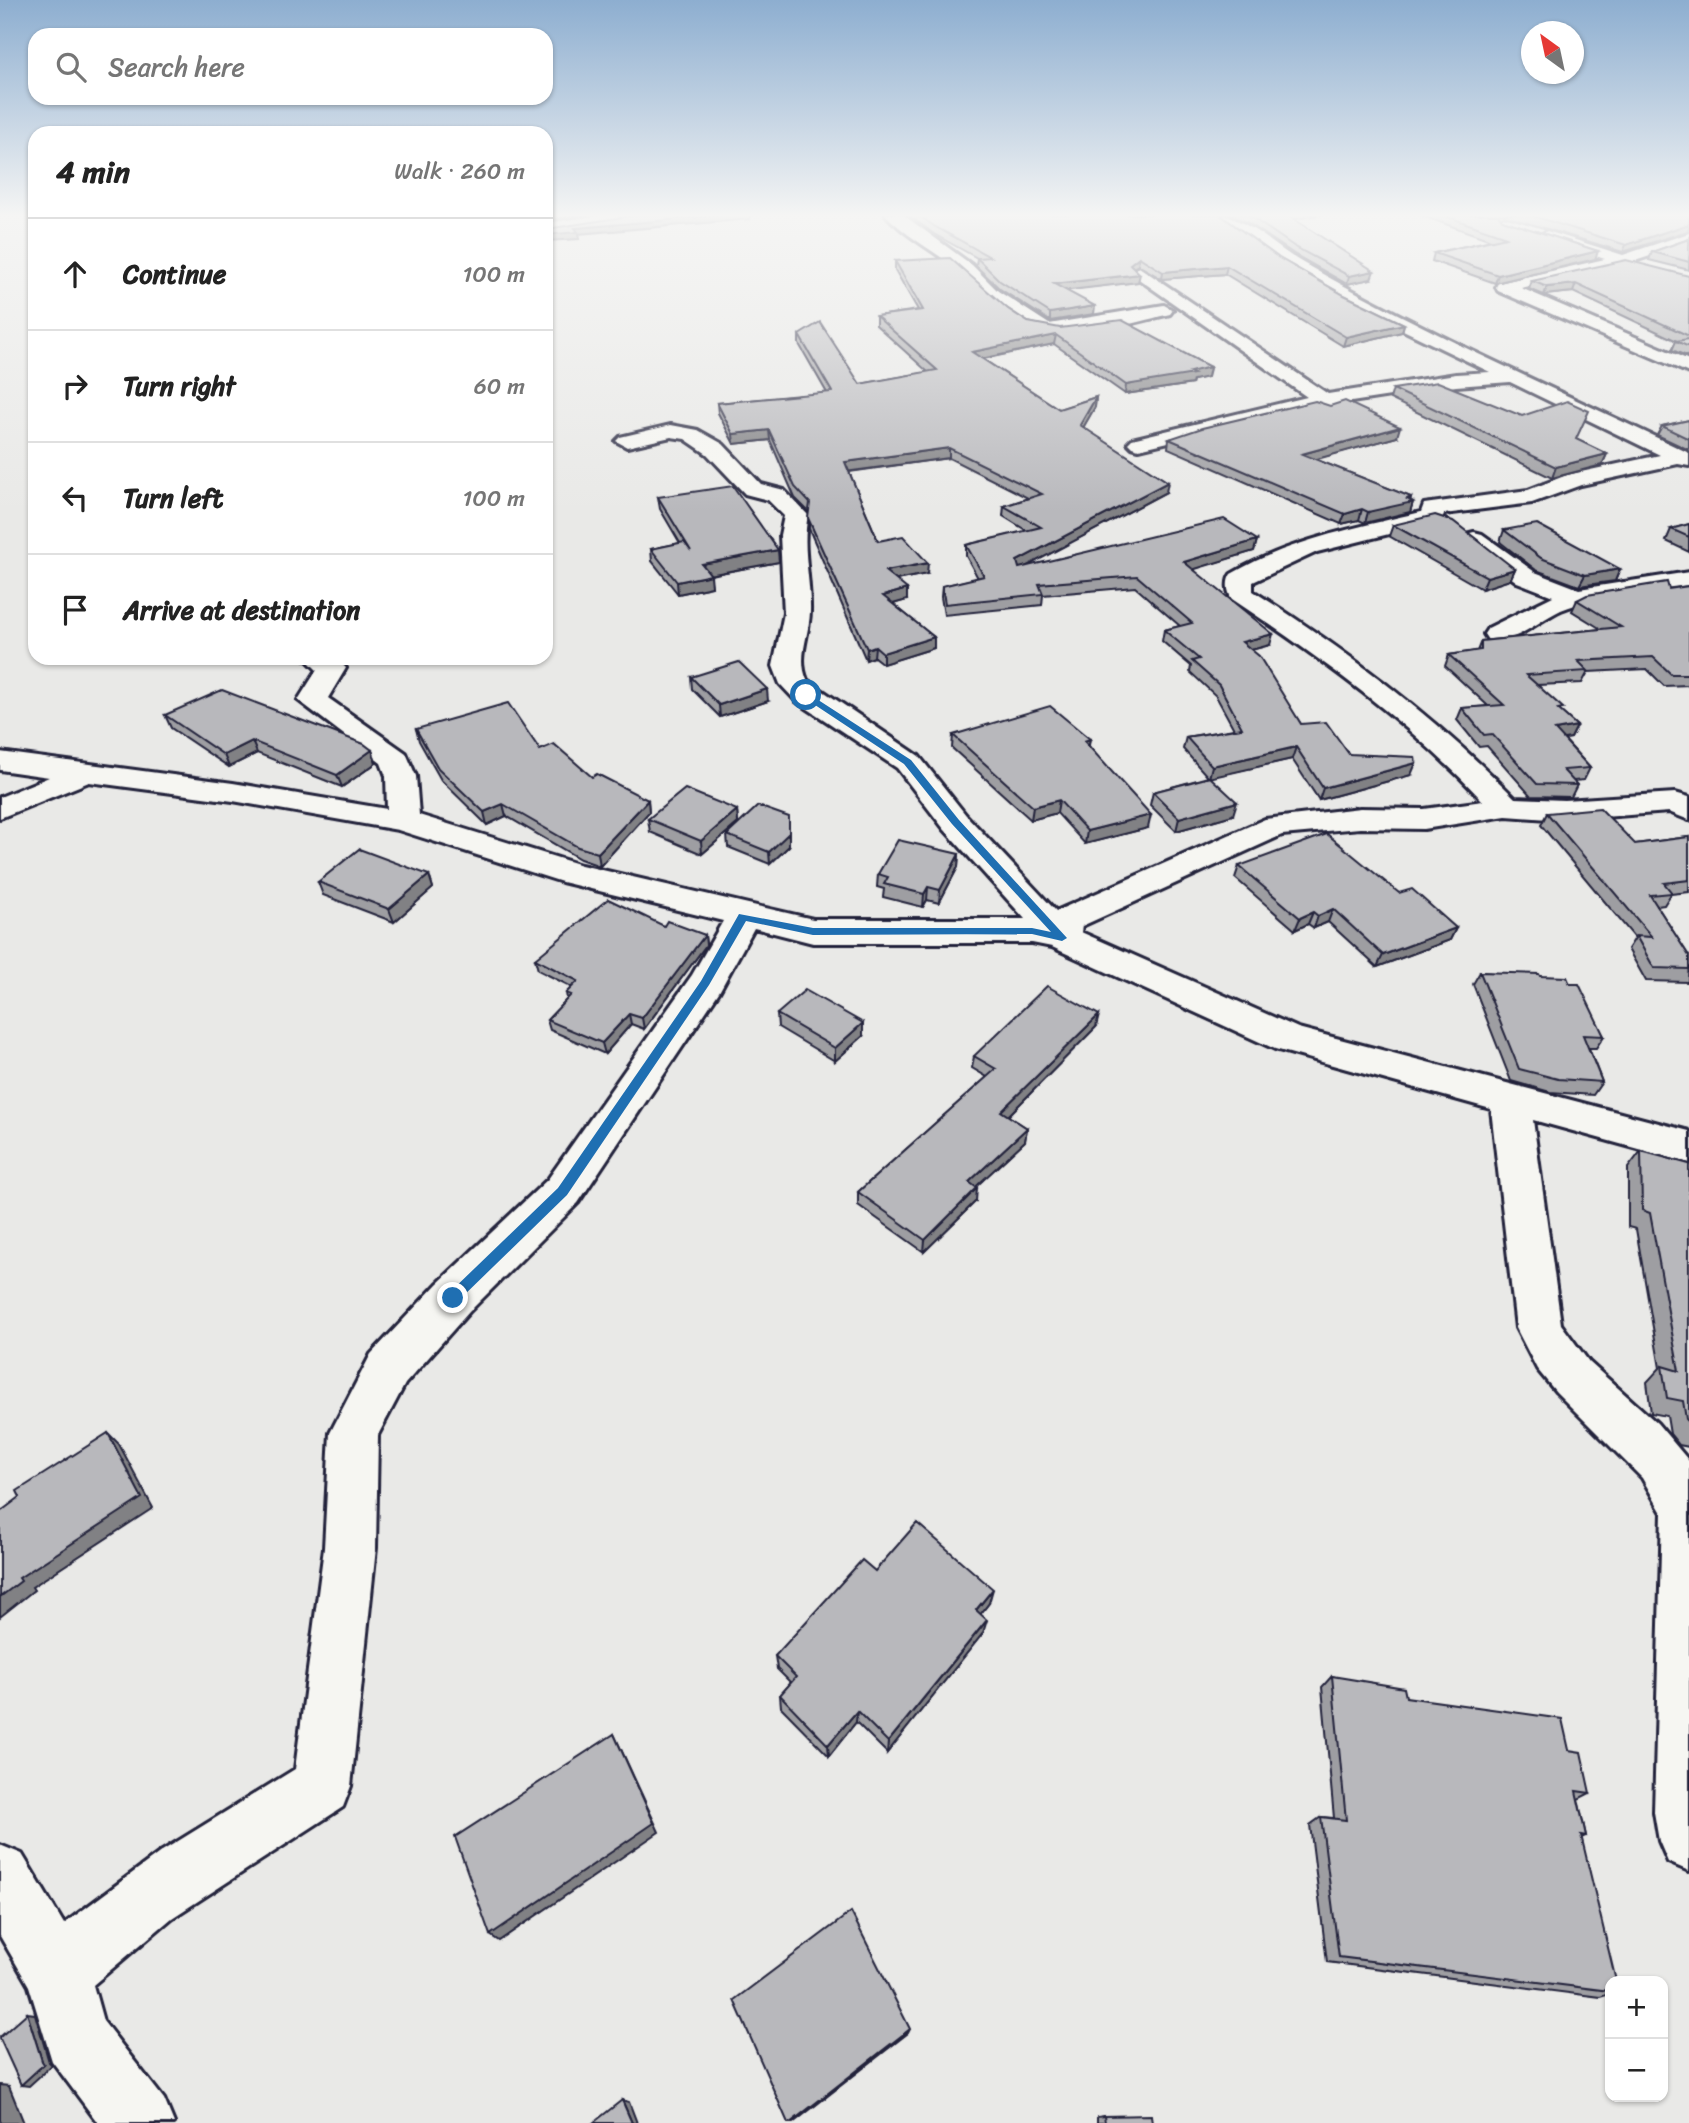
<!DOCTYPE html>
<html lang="en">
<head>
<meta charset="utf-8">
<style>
  :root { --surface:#fff; --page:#f2f2f2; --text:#222; --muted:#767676; --line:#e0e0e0 }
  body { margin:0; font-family:Sriracha,sans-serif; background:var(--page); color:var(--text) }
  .controls { position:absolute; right:21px; bottom:21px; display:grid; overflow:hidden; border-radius:14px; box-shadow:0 2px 5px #0004 }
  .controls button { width:63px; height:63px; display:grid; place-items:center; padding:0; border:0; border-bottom:2px solid var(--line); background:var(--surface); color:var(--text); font:35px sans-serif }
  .compass { position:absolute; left:1521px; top:21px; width:63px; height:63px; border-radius:50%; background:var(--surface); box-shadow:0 2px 5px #0004; rotate:327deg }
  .stop { position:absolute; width:21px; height:21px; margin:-16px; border:5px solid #1f6fb2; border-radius:50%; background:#fff }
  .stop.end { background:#1f6fb2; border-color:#fff; box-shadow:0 2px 7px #0008 }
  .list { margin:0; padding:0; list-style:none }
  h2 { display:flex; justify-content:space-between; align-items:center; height:91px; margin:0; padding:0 28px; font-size:30px }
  h2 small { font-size:23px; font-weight:400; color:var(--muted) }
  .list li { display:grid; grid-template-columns:46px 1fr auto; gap:21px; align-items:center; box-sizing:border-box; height:112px; padding:0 28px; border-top:2px solid var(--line) }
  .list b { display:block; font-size:26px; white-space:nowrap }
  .list em { font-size:23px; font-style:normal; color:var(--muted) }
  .icon { flex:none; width:38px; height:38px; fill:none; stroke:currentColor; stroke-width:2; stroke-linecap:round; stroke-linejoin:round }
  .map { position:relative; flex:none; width:1689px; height:2123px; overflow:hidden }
  .search { position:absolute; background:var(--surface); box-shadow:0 2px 5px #0004; left:28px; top:28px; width:525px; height:77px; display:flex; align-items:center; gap:18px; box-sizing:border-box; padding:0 24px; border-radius:21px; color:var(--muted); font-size:26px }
  .panel { position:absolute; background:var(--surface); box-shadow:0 2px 5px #0004; left:28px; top:126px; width:525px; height:539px; border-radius:21px }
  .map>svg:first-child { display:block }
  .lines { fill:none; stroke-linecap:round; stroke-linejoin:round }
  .minor-casing { stroke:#22223b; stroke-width:6 }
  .minor { fill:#f6f6f2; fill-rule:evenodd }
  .wall { fill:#9e9ea2; stroke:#22223b; stroke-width:2 }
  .shaded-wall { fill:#818184; stroke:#22223b; stroke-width:2 }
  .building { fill:#b8b8bc; stroke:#22223b; stroke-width:2 }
  .route { fill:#1f6fb2 }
</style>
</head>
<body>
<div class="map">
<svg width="1689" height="2123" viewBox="0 0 1689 2123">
  <rect width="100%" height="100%" fill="#e9e9e7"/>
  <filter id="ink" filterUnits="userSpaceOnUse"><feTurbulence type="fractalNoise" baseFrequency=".0143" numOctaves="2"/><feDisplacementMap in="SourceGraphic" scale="14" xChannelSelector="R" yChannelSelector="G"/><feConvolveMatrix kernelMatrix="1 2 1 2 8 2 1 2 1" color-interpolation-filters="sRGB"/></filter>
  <g filter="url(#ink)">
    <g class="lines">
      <defs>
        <g id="minor">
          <polygon points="609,214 650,214 643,218 546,233 546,223"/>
          <path d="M885,214H902L972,265L998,291L1049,324L1164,305L1173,310L1170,314C1136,322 1059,345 1028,329C1000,314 982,289 958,270C935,251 905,236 885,214Z"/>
          <path d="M1211,214C1244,214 1274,247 1303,263C1427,334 1560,391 1689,453V466L1678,464L1581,485L1532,503L1444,514L1441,521L1317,552L1253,582V591C1348,651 1436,718 1515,798L1564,800L1675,793L1689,797V820L1669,812L1564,820L1506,816L1424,829L1360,828L1282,835L1082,926L1081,932L1298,1028L1689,1131V1163L1533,1120L1561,1324L1589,1362L1657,1423L1689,1461V1871L1668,1862L1659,1841L1654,1812L1662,1513L1642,1478L1556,1392L1537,1369L1516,1328L1491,1109L1275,1049L1052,947L1032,943H813L754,928L719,992L578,1203L469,1312L405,1384L378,1435L376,1548L351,1786L343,1807L172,1918L93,1985L103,2021L164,2099L174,2123H98L52,2061L29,1986L0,1936V1845L22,1854L64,1924L162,1851L295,1769L324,1548L330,1433L371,1354L437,1284L548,1179L692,975L723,921L562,882L398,830L233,801L89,782L0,818V797L49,777L0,770V752L233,783L387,809L386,776L381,763L298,700L317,670L305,658H336L346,668L328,698L406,753L416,776L419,815L581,865L813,919H1025L944,829L897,768L796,701L780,684L773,666L784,613L780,535L784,516L768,500L745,494L707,454L685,439L671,437L627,447L616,441L620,437L671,425L698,430L723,444L761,484L784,490L808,515C801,548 811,579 810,612C809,637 797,657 807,680L919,756L966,815L1056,911L1265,819L1360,808L1424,809L1483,801C1409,722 1322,659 1232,599C1227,592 1226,581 1231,574C1290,540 1355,528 1421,512L1424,504L1528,490L1567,475L1660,455L1510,382L1456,386L1312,408L1139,449L1132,447L1128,443L1132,439L1307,397L1133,275L1131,272L1139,267L1328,394L1456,374L1490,372L1343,301L1279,263Z"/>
          <polygon points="1547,231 1623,255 1689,233 1689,243 1629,263 1521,288 1689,360 1689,373 1498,291 1496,287 1498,283 1605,259 1542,239 1539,236"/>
          <path d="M1474,532L1482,534L1535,572L1579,589L1689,572V586C1648,593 1600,594 1561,610C1539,620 1513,646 1488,640L1484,634L1488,628L1553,596L1517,582L1466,544L1462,539L1466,534Z"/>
        </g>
      </defs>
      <!-- minor casing -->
      <use href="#minor" class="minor-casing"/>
      <!-- minor -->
      <use href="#minor" class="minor"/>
    </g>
    <!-- wall -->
    <g class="wall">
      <polygon points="907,214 1219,214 1279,258 1344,295 1404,324 1402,332 1343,346 1225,274 1162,279 1138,265 1133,268 1138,282 1066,290 1094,314 1050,321 1000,289 976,266 977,258 934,234"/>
      <polygon points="1228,214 1325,214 1294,219 1371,279 1347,284 1294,254 1248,223"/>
      <polygon points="1417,214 1689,214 1689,231 1623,252 1504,216 1500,218 1502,220 1598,251 1595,259 1495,283 1432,261 1434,253 1491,240"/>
      <polygon points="1689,239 1689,270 1649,260 1652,252"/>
      <polygon points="895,261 1008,309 1028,322 1210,367 1208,377 1193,380 1192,384 1125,394 1054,344 983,359 1059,409 1096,397 1095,407 1083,427 1166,492 1026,566 1257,540 1254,551 1193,569 1270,645 1251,650 1301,724 1349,754 1411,775 1319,800 1292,759 1210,777 1233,815 1176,831 1150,805 1153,792 1208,777 1183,749 1186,737 1234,729 1216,696 1190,672 1191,666 1162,641 1164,630 1180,626 1135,587 1043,595 1042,605 944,615 941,597 942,586 978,578 966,556 966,545 1027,531 1003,516 1004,506 1028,498 949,458 849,472 878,541 927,574 896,580 907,600 893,604 934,637 934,648 883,664 874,657 866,660 809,529 809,512 795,498 770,440 734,444 718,413 717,403 827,393 799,344 799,335 860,384 928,372 876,325 876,316 918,310 895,270"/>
      <polygon points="1689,276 1689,357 1672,350 1676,341 1677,341 1573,292 1544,295 1529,289 1532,281"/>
      <polygon points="1393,389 1577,440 1607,454 1602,465 1552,478 1390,399"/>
      <polygon points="1330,406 1397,437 1315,459 1411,497 1410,500 1413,502 1410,512 1365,523 1359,520 1341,524 1168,448 1169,439"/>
      <polygon points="1689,420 1689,450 1657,435 1662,426"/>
      <polygon points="658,497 778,550 779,562 710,575 712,587 678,594 652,561 651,549 680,543 660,509"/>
      <polygon points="1689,524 1689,552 1666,541 1671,529"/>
      <polygon points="1393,525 1515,569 1510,580 1482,589 1389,536"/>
      <polygon points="1504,530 1620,569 1615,581 1579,586 1536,570 1500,542"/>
      <polygon points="1689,586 1689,685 1664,686 1647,669 1588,672 1582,683 1538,685 1561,712 1577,726 1571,738 1564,739 1590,768 1584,780 1573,781 1577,785 1571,797 1531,796 1487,746 1479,747 1457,720 1462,708 1488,706 1445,666 1449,655 1477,651 1481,641 1601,629 1572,611 1577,600"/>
      <polygon points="691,677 768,701 720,717 692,689"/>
      <polygon points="165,715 372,750 376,763 342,787 257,753 229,767 171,728"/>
      <polygon points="416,729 540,750 592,777 648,800 649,812 600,866 580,859 506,816 487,825 441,780 419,741"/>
      <polygon points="953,735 1089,746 1148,828 1085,844 1057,813 1031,820 952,748"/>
      <polygon points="737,810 738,823 702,854 650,832 648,819"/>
      <polygon points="1547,813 1635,844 1689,837 1689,892 1671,894 1664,905 1657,906 1689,956 1688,982 1646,981 1628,949 1635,938 1541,825"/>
      <polygon points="727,835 789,846 770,864 728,847"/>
      <polygon points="959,854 958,867 939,903 927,900 923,907 883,897 884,889 877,887 878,874"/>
      <polygon points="1239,866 1399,893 1456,928 1450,940 1377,967 1328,922 1314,928 1308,924 1295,930 1235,878"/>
      <polygon points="429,875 433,888 394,922 323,895 318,882"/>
      <polygon points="664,926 705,935 706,945 644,1029 631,1024 605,1054 550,1030 547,1020 567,999 566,993 572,987 538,970 535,959"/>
      <polygon points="1480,972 1540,976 1570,984 1604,1036 1596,1048 1589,1048 1602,1082 1593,1095 1550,1092 1511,1081 1473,984"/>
      <polygon points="777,1014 863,1036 835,1061 778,1027"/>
      <polygon points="1096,1027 1008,1116 1027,1128 1025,1141 975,1187 976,1201 924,1252 858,1205 858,1192 987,1077 972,1068 974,1056"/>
      <polygon points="1641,1151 1689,1164 1689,1447 1679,1445 1670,1434 1667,1416 1651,1413 1647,1382 1660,1368 1636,1229 1628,1227 1628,1168"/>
      <polygon points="875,1571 989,1603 980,1614 983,1633 887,1753 856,1722 829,1756 781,1707 780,1695 791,1683 777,1669 775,1656"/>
      <polygon points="1332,1676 1406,1697 1590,1793 1578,1799 1586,1836 1581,1838 1610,1981 1610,1994 1600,1997 1327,1962 1310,1825 1321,1817 1334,1818 1322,1687"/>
      <polygon points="1104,2116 1152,2123 1097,2123 1097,2117"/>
    </g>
    <!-- shaded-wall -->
    <g class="shaded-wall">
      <polygon points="546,214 587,214 546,220"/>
      <polygon points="736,214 749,214 750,219 578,234 579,239 546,241 546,235 575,228"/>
      <polygon points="1285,214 1325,214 1283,221"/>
      <polygon points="1689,224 1688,231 1623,252 1626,245"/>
      <polygon points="1598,251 1595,259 1495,283 1498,275"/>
      <polygon points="1139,257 1138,265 1128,271 1130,264"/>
      <polygon points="1227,266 1225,274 1162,279 1163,272"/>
      <polygon points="1374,271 1371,279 1347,284 1349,276"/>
      <polygon points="1140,274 1138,282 1053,292 1054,284"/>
      <polygon points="1576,284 1573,292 1544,295 1547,287"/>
      <polygon points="1095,306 1094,314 1050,321 1050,313"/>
      <polygon points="1404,324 1402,332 1343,346 1346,337"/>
      <polygon points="1056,335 1054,344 971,361 972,352"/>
      <polygon points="1210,367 1208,377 1193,380 1192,384 1125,394 1126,385"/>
      <polygon points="1096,397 1095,407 1079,435 1080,425"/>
      <polygon points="1400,427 1397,437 1299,464 1302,454"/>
      <polygon points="769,430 770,440 734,444 733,434"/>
      <polygon points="949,448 949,458 845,472 845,462"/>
      <polygon points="1607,454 1602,465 1552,478 1556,467"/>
      <polygon points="1168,482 1166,492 1016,572 1017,561"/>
      <polygon points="1411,497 1410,503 1413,502 1410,512 1365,523 1368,512"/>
      <polygon points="1362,509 1359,520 1341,524 1345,514"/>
      <polygon points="1257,540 1254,551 1182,573 1184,562"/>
      <polygon points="778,550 779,562 703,576 702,564"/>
      <polygon points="928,563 927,574 885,582 885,571"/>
      <polygon points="1515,569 1510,580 1482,589 1487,577"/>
      <polygon points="1620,569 1615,581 1579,586 1585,575"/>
      <polygon points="711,575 712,587 678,594 677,582"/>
      <polygon points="907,589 907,600 882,607 883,596"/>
      <polygon points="1273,634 1270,645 1239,653 1242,642"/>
      <polygon points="934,637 934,648 883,664 883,653"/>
      <polygon points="875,646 874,657 866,660 867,649"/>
      <polygon points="767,689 768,701 720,717 719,705"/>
      <polygon points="1577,726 1571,738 1549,741 1555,730"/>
      <polygon points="1090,739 1088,751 1084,741"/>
      <polygon points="252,741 257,753 229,767 224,755"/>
      <polygon points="1296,747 1292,759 1209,778 1212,766"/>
      <polygon points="372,750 376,763 342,787 337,775"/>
      <polygon points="1416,763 1411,775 1319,800 1323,788"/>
      <polygon points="648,800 649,812 600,866 598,853"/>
      <polygon points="1059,800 1057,813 1031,820 1033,807"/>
      <polygon points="1237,802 1233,815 1176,831 1179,818"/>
      <polygon points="503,804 506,816 487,825 484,812"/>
      <polygon points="737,810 738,823 702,854 701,841"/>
      <polygon points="1151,815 1148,828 1085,844 1087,831"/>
      <polygon points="789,830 789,846 770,864 769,852"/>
      <polygon points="959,854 958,867 939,903 940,890"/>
      <polygon points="429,875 433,888 394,922 389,909"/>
      <polygon points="928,887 927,900 923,907 924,894"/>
      <polygon points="1333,909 1328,922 1314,928 1318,916"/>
      <polygon points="1313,912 1308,924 1295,930 1300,918"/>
      <polygon points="1456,928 1450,940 1377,967 1383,955"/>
      <polygon points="705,935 706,945 644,1029 642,1018"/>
      <polygon points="629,1014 631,1024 605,1054 602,1043"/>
      <polygon points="1099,1015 1096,1027 1000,1124 1001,1111"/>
      <polygon points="863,1023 863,1036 835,1061 835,1048"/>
      <polygon points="1027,1128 1025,1141 967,1195 969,1182"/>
      <polygon points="977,1188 976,1201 924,1252 925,1240"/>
      <polygon points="108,1433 119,1444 153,1508 32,1587 34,1590 0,1617 0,1597"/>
      <polygon points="993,1589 989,1603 973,1624 976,1610"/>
      <polygon points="987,1620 983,1633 887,1753 888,1742"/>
      <polygon points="857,1711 856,1722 829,1756 828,1745"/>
      <polygon points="614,1734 659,1832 499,1941 490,1935"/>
      <polygon points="27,2013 35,2014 49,2062 52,2065 29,2086 21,2085 42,2061"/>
      <polygon points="910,2029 908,2033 793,2123 790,2123"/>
      <polygon points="0,2085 9,2086 24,2123 1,2123 0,2120"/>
      <polygon points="622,2100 629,2102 637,2123 632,2123"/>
    </g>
    <!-- building -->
    <g class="building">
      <polygon points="643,214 736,214 575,228 578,232 546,235 546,229"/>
      <polygon points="917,214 1219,214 1279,258 1344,295 1404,324 1346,337 1227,266 1163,272 1139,257 1130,264 1140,274 1054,284 1095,306 1050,313 1000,281 977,258 990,257 934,226"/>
      <polygon points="1247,214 1286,214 1374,271 1349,276 1295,247"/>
      <polygon points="1440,214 1498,214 1502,220 1598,251 1498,275 1434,253 1506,237"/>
      <polygon points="1526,214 1689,214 1689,224 1626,245"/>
      <polygon points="1689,239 1689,262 1652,252"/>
      <polygon points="950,258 1008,309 1028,322 1060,328 1122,320 1210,367 1190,372 1194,374 1126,385 1056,335 972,352 1059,409 1096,397 1080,425 1168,482 1017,561 1019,568 1224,519 1257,540 1184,562 1273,634 1242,642 1259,656 1301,724 1326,722 1349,754 1415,757 1416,763 1323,788 1296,747 1212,766 1186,737 1242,728 1219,685 1192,661 1199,659 1164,630 1192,623 1137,576 1039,584 1043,594 945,604 942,586 984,576 966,545 1041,527 1004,506 1042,494 949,448 845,462 878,541 903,536 928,563 885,571 907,589 883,596 934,637 883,653 875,646 867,649 808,518 810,503 795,487 769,430 733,434 717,403 832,392 799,335 820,322 860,384 937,370 876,316 923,310 895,261"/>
      <polygon points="1626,260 1689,276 1689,336 1576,284 1547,287 1532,281"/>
      <polygon points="1689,339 1689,347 1676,341"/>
      <polygon points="1438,382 1522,416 1567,401 1589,411 1576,439 1607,454 1556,467 1393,389"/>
      <polygon points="1315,401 1330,406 1345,401 1400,427 1302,454 1411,497 1407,499 1413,502 1368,512 1362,509 1345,514 1169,439 1202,428"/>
      <polygon points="1689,420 1689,439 1662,426"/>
      <polygon points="733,486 778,550 702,564 711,575 677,582 651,549 684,542 691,551 658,497"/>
      <polygon points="1435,515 1453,521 1515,569 1487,577 1393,525"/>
      <polygon points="1537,524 1620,569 1585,575 1541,558 1504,530"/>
      <polygon points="1689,524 1689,537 1671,529"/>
      <polygon points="1667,582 1669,589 1689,586 1689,674 1671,674 1653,657 1578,661 1588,671 1526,675 1563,708 1558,709 1577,726 1555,730 1590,768 1563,770 1577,785 1537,784 1492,734 1484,735 1462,708 1504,705 1449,655 1481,650 1481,641 1621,627 1577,600 1587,595"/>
      <polygon points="739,662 767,689 719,705 691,677"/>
      <polygon points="222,690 364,744 372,750 337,775 252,741 224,755 165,715"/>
      <polygon points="508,703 540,750 554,744 592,777 597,774 648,800 598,853 578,847 503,804 484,812 438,768 416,729"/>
      <polygon points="1050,706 1090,739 1084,741 1151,815 1087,831 1059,800 1033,807 953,735"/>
      <polygon points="1210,777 1237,802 1179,818 1153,792"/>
      <polygon points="685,789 737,810 701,841 648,819"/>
      <polygon points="758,806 789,817 789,833 769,852 727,835"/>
      <polygon points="1600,808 1635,844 1689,837 1689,880 1664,883 1672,893 1650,895 1689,956 1689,969 1654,968 1636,936 1652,937 1547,813"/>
      <polygon points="1327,834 1399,893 1412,889 1456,928 1383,955 1333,909 1318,916 1313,912 1300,918 1239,866"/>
      <polygon points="898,840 959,854 940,890 928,887 924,894 884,884 888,877 878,874"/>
      <polygon points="359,849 429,875 389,909 318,882"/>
      <polygon points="608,899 664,926 667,921 705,935 642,1018 629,1014 602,1043 547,1020 571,995 566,993 578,981 535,959"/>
      <polygon points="1480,972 1539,974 1540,976 1567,977 1570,984 1579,984 1604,1036 1583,1035 1602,1082 1558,1079 1519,1069"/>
      <polygon points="1047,986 1099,1015 1001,1111 1027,1128 969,1182 977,1188 925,1240 858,1192 996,1069 974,1056"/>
      <polygon points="805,990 863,1023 835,1048 777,1014"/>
      <polygon points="1641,1151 1689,1164 1689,1422 1686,1419 1683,1401 1667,1398 1662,1366 1679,1371 1650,1213 1642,1210"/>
      <polygon points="108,1433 142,1498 19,1578 21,1581 0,1597 0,1512 20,1497 17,1491"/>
      <polygon points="917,1523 993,1589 976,1610 987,1620 888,1742 857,1711 828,1745 780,1695 796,1677 775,1656 862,1560 875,1571"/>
      <polygon points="1332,1676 1404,1688 1406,1697 1562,1719 1569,1750 1581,1752 1590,1793 1576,1791 1586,1836 1581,1835 1616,1981 1610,1981 1610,1991 1339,1957 1321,1817 1346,1820"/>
      <polygon points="614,1734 654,1823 490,1935 455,1837"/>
      <polygon points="851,1912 910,2029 790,2123 788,2123 734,2000"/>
      <polygon points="27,2013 42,2061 44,2064 21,2085 0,2039 0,2037"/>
      <polygon points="622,2100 632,2123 593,2123"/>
      <polygon points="1151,2115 1152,2123 1105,2123 1104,2116"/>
    </g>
  </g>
  <!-- sky -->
  <linearGradient id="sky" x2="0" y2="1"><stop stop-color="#8daed0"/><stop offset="0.42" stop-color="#f5f5f4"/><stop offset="1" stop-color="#f5f5f4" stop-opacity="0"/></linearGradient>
  <rect width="1689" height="512" fill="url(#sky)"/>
  <!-- route -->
  <polygon class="route" points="803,694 809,694 911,760 959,820 1067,938 1062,941 1032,934 813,935 746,921 709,985 567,1195 457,1302 448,1302 448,1294 558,1188 701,981 739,914 813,928 1032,928 1051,932 952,824 904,764 803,697"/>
</svg>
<div class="controls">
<button>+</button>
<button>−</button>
</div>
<svg class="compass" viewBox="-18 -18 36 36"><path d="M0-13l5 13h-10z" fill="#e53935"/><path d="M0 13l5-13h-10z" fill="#767676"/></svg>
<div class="stop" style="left:806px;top:695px"></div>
<div class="stop end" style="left:453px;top:1298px"></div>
<div class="search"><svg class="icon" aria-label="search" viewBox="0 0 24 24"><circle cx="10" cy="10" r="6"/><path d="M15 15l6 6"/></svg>Search here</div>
<section class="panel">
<h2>4 min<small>Walk · 260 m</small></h2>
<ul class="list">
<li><svg class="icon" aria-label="ahead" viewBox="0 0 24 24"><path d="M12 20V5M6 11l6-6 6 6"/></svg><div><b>Continue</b></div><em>100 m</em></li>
<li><svg class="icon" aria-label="right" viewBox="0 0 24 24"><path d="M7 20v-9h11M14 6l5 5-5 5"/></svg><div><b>Turn right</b></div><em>60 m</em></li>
<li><svg class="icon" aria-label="left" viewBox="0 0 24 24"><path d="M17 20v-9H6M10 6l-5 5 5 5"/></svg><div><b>Turn left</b></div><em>100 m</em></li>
<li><svg class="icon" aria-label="arrive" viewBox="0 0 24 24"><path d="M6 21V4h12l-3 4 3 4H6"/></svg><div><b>Arrive at destination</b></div></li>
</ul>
</section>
</div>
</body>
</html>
